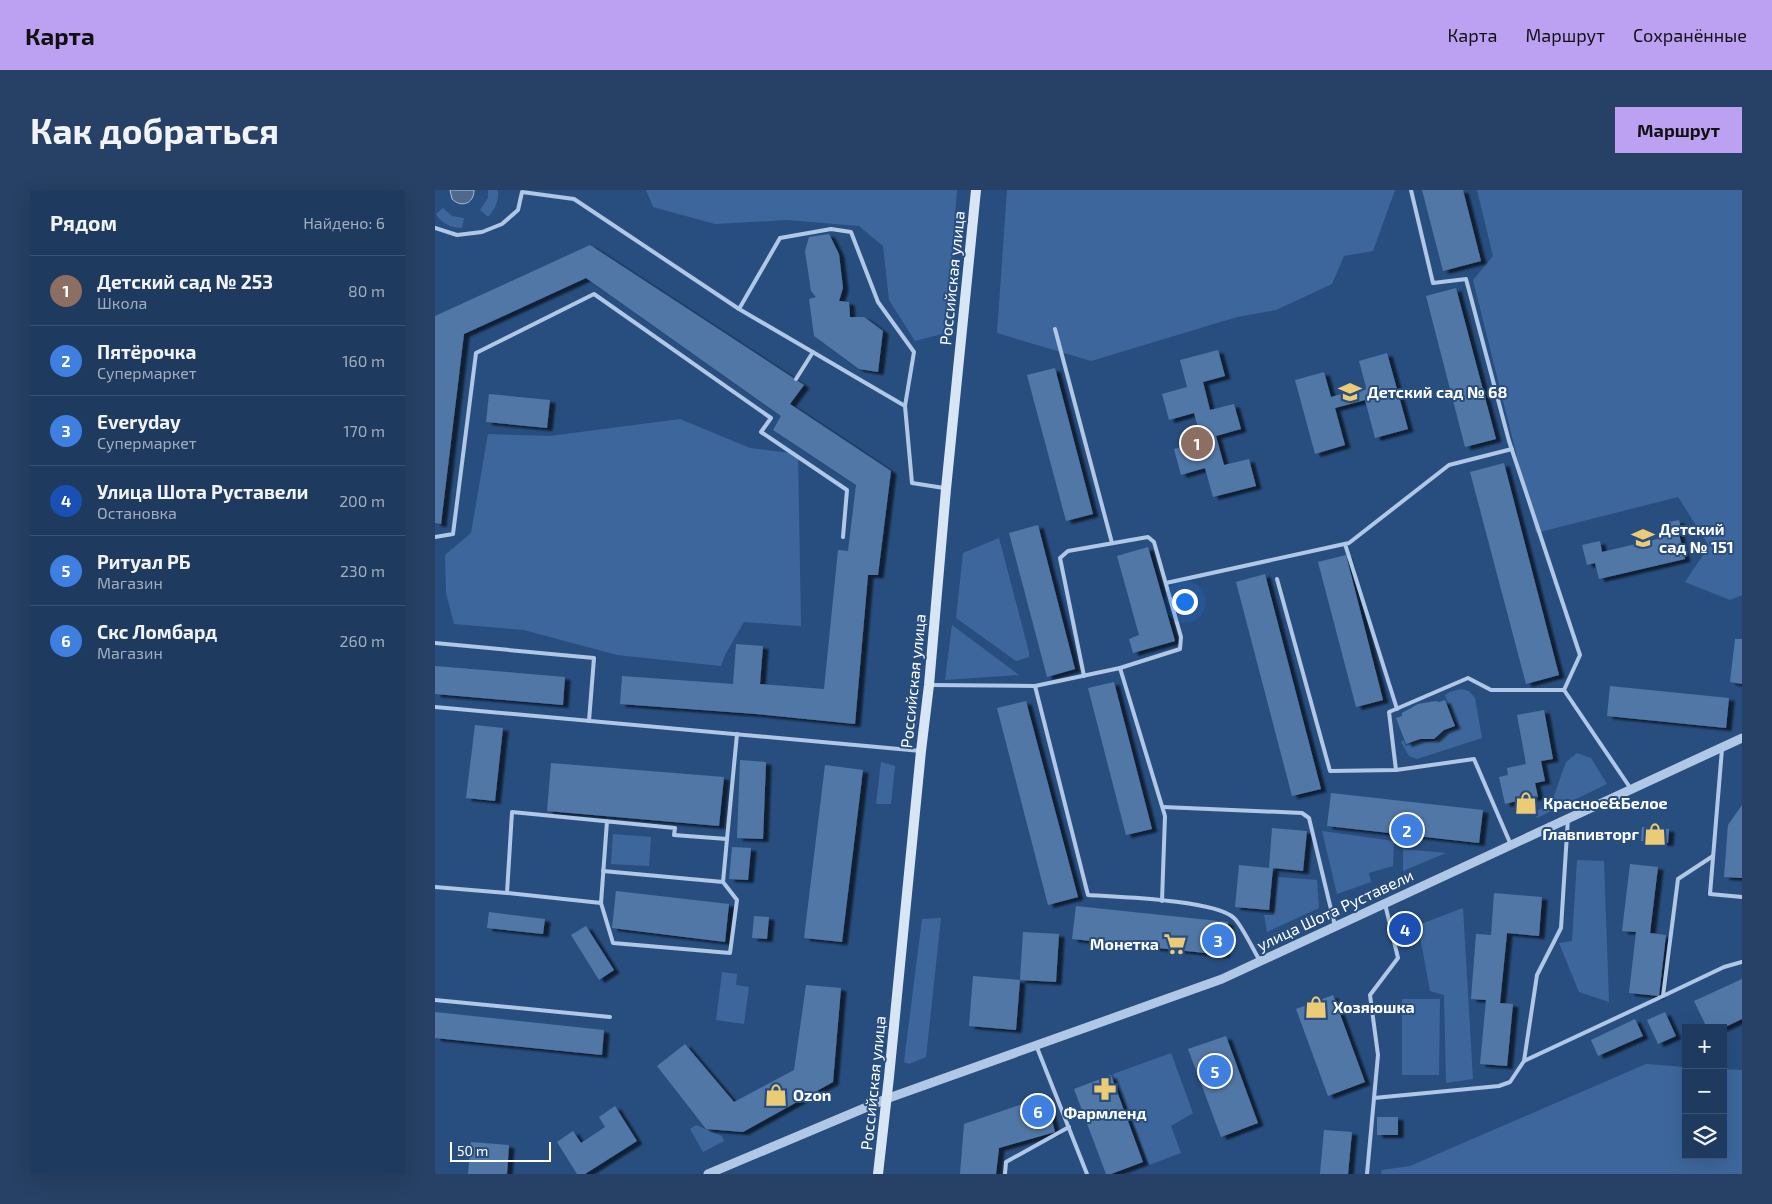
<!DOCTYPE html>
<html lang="ru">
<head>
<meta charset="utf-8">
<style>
  :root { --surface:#1e3a5f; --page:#264165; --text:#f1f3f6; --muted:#a1adbd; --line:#3c5474; --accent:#bca0f2 }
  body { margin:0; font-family:"Exo 2",sans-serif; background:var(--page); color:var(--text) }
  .controls { position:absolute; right:15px; bottom:15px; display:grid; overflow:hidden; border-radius:0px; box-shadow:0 5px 20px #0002 }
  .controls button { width:45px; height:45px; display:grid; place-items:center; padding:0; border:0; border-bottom:1px solid var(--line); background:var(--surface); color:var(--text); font:25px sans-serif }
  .scale { position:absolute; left:15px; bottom:12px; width:101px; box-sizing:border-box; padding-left:5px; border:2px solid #fff; border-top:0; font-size:14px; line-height:18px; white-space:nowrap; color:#fff; -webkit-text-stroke:4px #284e7f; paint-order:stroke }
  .you { position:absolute; left:749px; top:411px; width:18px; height:18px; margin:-12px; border:4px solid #fff; border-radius:50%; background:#1a73e8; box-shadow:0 0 0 8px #1a73e833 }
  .badge { display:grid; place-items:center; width:32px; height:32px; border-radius:50%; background:var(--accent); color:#fff; font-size:16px; font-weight:700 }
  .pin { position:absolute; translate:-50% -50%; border:2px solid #fff; box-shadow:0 1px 5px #0006 }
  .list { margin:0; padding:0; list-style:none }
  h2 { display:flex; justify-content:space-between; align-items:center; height:65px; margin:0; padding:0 20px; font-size:21px }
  h2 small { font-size:16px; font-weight:400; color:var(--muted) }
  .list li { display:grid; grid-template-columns:32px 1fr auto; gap:15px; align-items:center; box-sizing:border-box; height:70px; padding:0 20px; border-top:1px solid var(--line) }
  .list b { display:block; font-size:19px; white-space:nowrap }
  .list p { margin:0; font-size:16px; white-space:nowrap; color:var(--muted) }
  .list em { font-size:16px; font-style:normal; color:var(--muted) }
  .icon { flex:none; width:28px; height:28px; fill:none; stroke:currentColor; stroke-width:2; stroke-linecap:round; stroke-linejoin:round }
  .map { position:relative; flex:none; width:1307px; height:984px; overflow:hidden; border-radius:0px }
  header { display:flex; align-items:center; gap:30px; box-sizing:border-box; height:70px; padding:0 25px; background:var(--accent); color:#111 }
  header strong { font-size:24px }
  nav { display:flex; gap:28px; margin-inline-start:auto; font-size:18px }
  .intro { display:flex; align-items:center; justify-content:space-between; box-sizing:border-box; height:120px; padding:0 30px }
  h1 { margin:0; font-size:35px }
  .button { padding:12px 22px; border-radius:0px; background:var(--accent); color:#111; font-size:18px; font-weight:700 }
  main { display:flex; gap:30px; padding:0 30px }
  aside { flex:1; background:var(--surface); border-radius:0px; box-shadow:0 5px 20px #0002 }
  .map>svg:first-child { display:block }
  .green { fill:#3d679c }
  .water { fill:#4e698c; stroke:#a4c2e5 }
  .building { fill:#5177a7; filter:url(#shadow) }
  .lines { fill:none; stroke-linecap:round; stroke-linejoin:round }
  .service { stroke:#b0c7e5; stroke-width:4 }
  .tertiary { stroke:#b0c7e5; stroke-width:9 }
  .secondary { stroke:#d8e5f5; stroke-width:10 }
  .labels { text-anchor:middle; stroke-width:4; stroke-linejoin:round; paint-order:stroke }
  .street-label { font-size:16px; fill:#fff; stroke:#284e7f }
  .poi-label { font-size:16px; font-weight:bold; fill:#fff; stroke:#284e7f; text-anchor:start }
</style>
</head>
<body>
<header>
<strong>Карта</strong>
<nav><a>Карта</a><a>Маршрут</a><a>Сохранённые</a></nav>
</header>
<div class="intro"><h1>Как добраться</h1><a class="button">Маршрут</a></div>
<main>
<aside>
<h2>Рядом<small>Найдено: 6</small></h2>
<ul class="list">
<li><span class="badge" style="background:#8d6e63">1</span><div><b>Детский сад № 253</b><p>Школа</p></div><em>80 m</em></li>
<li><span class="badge" style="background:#3f7fe0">2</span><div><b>Пятёрочка</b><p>Супермаркет</p></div><em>160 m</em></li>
<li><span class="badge" style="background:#3f7fe0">3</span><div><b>Everyday</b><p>Супермаркет</p></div><em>170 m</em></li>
<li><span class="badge" style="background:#1a4fb4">4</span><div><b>Улица Шота Руставели</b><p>Остановка</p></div><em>200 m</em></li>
<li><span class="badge" style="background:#3f7fe0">5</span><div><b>Ритуал РБ</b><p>Магазин</p></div><em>230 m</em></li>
<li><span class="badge" style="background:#3f7fe0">6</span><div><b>Скс Ломбард</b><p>Магазин</p></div><em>260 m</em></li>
</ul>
</aside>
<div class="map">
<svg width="1307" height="984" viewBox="0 0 1307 984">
  <defs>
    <filter id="shadow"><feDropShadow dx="5.5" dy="3" stdDeviation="1" flood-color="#0009"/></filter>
  </defs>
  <rect width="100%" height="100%" fill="#284e7f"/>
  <!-- green -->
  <g class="green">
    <path d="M53,0H63C64,11 60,19 53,27L45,20L53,8Z"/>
    <polygon points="211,0 522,0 511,143 480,151 454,110 448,56 424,36 352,30 280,34 218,17"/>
    <polygon points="572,0 960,0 938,61 909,66 897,94 841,120 802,127 656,171 562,143"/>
    <polygon points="1042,0 1307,0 1307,405 1295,410 1250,392 1274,356 1243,307 1101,343 1038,90 1058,66"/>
    <path d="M8,18L17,26L29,28L27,38C16,38 6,33 1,24Z"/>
    <polygon points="245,229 315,258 363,264 366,436 309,432 290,465 286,476 182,465 89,440 19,434 11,403 10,365 36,343 53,244 115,246"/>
    <polygon points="564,348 594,462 594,467 581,471 521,428 528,363"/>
    <polygon points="517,435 584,485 510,490"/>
    <polygon points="1026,499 1034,501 1040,508 1047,548 982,569 974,566 966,552 968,550 971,556 985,550 992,552 1000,550 1009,542 1023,537 1010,505 1015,502"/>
    <polygon points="1142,563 1156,568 1172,594 1102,628 1099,622 1116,614 1131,572"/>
    <polygon points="446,572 460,576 456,614 441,614"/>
    <polygon points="887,641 959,651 958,676 934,683 936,692 902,704"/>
    <polygon points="178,644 216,647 214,676 176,674"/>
    <polygon points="968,659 1011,663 968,681"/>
    <polygon points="1142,670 1169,671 1174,812 1144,802 1124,753 1137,751"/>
    <polygon points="843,687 882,690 884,718 832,742 829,725 839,725"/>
    <polygon points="1028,718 1038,889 1011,893 1009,805 995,801 983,735"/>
    <polygon points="506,728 491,867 474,874 469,872 487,729"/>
    <polygon points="287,782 302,784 301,795 314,797 309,834 281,830"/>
    <polygon points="967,809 1005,809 1004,885 967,885"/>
    <polygon points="736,863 758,923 736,936 746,963 714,975 678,884"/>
    <polygon points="1211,874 1251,877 1251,965 1288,965 1288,879 1307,880 1307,984 946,984 947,980 975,976"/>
    <polygon points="261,935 287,946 289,951 268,962 255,939"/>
  </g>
  <!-- water -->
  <path class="water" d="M15,0H39C39,14 26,18 17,9Z"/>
  <!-- building -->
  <g class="building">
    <polygon points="987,0 1028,0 1046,71 1008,81"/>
    <polygon points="394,44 404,64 408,98 404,111 414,112 415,127 429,127 448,141 443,182 424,179 379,146 374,109 381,107 376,101 370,61 374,47"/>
    <polygon points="155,55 369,195 355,214 456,281 443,385 433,385 420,534 321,524 185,514 187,486 298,494 301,454 328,456 325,494 389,499 403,360 413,361 421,295 338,240 346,226 151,88 29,144 6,334 0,333 0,126"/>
    <polygon points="1021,98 1061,249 1030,257 991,106"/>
    <polygon points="783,160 790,186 768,192 775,220 799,214 806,239 781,246 789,275 814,269 821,296 778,307 770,278 746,285 739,259 767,252 759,223 734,230 727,204 752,197 745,170"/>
    <polygon points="952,163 973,239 940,248 930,210 900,218 910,255 880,264 860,190 889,182 896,207 931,197 924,171"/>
    <polygon points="620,178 658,324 631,331 592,185"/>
    <polygon points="54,204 115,210 112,238 51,232"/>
    <polygon points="1069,273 1124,485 1091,494 1035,282"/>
    <polygon points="1244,330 1247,343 1244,344 1250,369 1164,389 1160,373 1152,375 1147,355 1165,351 1167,362 1231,347 1228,333"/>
    <polygon points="603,335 640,479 612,487 574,343"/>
    <polygon points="713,357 740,451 698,463 694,449 704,445 682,366"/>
    <polygon points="911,365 948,510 921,517 883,372"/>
    <polygon points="830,384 886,599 857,606 801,392"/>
    <polygon points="1300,449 1307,449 1307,494 1295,492"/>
    <polygon points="0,476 130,487 128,515 0,504"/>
    <polygon points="679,492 717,639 691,645 653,498"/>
    <polygon points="1175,496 1294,508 1291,538 1172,526"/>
    <polygon points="1010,510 1020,536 1009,540 999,549 985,549 971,554 961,528 967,526 967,523 983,514 1001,511 1004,512"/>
    <polygon points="591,511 643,707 613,715 562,518"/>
    <polygon points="1109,520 1118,569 1106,571 1110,591 1100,593 1103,607 1095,608 1097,617 1088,618 1086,610 1070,614 1064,587 1073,585 1072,578 1091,574 1082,525"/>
    <polygon points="40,535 68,538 60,611 31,608"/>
    <polygon points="305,570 331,572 328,649 302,648"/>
    <polygon points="116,573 289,587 284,636 112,621"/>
    <polygon points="390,575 428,580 407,752 369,748"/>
    <polygon points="896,603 1048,620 1044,653 892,636"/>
    <polygon points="1307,615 1307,688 1289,687 1293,635"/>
    <polygon points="1207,637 1234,639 1233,653 1206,651"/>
    <polygon points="837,638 872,641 868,681 838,678 834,720 800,717 804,675 834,678"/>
    <polygon points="297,657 316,658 313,690 294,689"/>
    <polygon points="1195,674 1223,677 1215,743 1231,745 1224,806 1194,803 1201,742 1187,741"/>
    <polygon points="181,701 294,714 290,752 177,738"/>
    <polygon points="1059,703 1107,707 1104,746 1072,743 1065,813 1078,814 1072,876 1045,874 1051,810 1036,809 1041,744 1056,745"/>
    <polygon points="641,716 793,732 789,765 637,749"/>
    <polygon points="54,722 110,729 108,744 52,738"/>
    <polygon points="319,726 334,727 332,749 317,748"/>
    <polygon points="975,734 978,739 965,745 962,740"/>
    <polygon points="151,736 179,780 164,790 136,745"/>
    <polygon points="588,742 624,744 621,792 585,790 581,840 534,836 538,786 585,790"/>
    <polygon points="1307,789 1307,829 1288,838 1272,838 1259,811"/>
    <polygon points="371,795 406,798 398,892 308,942 271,939 222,876 250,854 299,912 359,880"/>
    <polygon points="898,805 930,892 893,906 861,819"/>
    <polygon points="0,822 169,840 167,865 0,848"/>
    <polygon points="1230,822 1241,846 1223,854 1212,830"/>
    <polygon points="1200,829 1208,846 1163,866 1156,850"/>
    <polygon points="791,846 823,933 786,947 753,859"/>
    <polygon points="676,885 708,972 676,984 671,984 639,899"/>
    <polygon points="611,906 620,942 564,958 561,984 525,984 529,934"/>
    <polygon points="180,916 202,951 150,984 142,984 122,952 138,941 146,953 170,937 164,927"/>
    <rect x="942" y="927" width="21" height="18"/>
    <polygon points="889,940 917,942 913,984 885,984"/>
    <polygon points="36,952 74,955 72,984 33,984"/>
  </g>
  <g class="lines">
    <!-- service -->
    <g class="service">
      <polyline points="976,0 998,93 1031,89 1074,251 1145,465 1129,500 1196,599"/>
      <polyline points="0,38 22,45 47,42 67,34 83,20 87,2 139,9 304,119 470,216 477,293 509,298"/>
      <polyline points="304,119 345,48 396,39 416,42 443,112 479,162 470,216"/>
      <polyline points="620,139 677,353"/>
      <polyline points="361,189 378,162"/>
      <polyline points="0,347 18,344 41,163 159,104 336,228 326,242 412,300 408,347"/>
      <polyline points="910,354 962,519"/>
      <polyline points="842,389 895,581 961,580 1039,569 1076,655"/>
      <polyline points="731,393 914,353 1014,275 1077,259"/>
      <polyline points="0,453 159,468 154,531"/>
      <polyline points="649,486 625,368 633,361 713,347 719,352 746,447 745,459 685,478"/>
      <polyline points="496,495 600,496 685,478 730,626 727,711"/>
      <path d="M600,496L653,705C683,707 780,710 799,728C806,734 819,761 825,771"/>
      <polyline points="0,517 486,561"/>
      <polyline points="1287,559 1275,704 1307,707"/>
      <polyline points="961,580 954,522 1033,488 1056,500 1129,500"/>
      <polyline points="728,617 867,623 874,628 900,736"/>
      <polyline points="172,631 166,713 72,703 77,622 240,638 239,645 292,649 302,544"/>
      <polyline points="1278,666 1243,689 1228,806 1289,777 1307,772"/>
      <polyline points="288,692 292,649"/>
      <polyline points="0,697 72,703"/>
      <polyline points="166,713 178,753 295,763 302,710 288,692 168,681"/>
      <polyline points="0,810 175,827"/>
      <polyline points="601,855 652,984"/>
      <polyline points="1089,871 1228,806"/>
      <polyline points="939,908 1064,896 1075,892 1089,871 1102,785 1126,738 1133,628"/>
      <polyline points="570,984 571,972 634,937"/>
      <polyline points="932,984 943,865 935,805 963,768 950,714"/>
    </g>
    <!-- tertiary -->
    <polyline class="tertiary" points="273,984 451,909 787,789 1307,548"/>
    <!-- secondary -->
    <polyline class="secondary" points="443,984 454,887 486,561 494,495 511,299 541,0"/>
  </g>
  <!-- icons -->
  <defs>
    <symbol id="school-bare" viewBox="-9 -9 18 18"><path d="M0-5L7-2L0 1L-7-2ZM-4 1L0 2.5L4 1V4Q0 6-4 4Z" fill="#eccb76" stroke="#284e7f" stroke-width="2.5" paint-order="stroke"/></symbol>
    <symbol id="shop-bare" viewBox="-9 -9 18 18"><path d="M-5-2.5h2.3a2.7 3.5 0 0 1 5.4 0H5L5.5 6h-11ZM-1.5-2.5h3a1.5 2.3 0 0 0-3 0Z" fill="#eccb76" stroke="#284e7f" stroke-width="2.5" paint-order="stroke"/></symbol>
    <symbol id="supermarket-bare" viewBox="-9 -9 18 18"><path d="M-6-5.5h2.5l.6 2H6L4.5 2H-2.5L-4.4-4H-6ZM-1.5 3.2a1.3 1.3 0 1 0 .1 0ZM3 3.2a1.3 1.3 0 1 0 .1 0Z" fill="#eccb76" stroke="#284e7f" stroke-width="2.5" paint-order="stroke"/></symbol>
    <symbol id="pharmacy-bare" viewBox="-9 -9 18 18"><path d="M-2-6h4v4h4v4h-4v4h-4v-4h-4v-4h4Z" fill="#eccb76" stroke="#284e7f" stroke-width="2.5" paint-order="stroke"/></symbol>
  </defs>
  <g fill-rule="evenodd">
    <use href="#school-bare" x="899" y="186" width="32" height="32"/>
    <use href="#school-bare" x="1192" y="332" width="32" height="32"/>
    <use href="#shop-bare" x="1075" y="597" width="32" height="32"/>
    <use href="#shop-bare" x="1204" y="628" width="32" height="32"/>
    <use href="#supermarket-bare" x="724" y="738" width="32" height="32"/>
    <use href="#shop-bare" x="865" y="801" width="32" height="32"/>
    <use href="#pharmacy-bare" x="654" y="883" width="32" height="32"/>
    <use href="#shop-bare" x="325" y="889" width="32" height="32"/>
  </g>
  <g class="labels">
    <!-- street labels -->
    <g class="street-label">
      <text transform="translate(517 88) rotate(-84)" y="6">Российская улица</text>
      <text transform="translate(478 491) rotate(-84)" y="6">Российская улица</text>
      <text transform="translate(900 720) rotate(-25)" y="6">улица Шота Руставели</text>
      <text transform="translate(438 893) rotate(-84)" y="6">Российская улица</text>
    </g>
    <!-- poi labels -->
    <g class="poi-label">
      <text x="932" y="208">Детский сад № 68</text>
      <text x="1224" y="345">Детский<tspan x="1224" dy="18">сад № 151</tspan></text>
      <text x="1108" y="619">Красное&amp;Белое</text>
      <text x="1204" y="650" text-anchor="end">Главпивторг</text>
      <text x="724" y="760" text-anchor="end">Монетка</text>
      <text x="898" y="823">Хозяюшка</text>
      <text x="358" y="911">Ozon</text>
      <text x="670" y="929" text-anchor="middle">Фармленд</text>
    </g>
  </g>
</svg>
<div class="controls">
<button>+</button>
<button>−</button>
<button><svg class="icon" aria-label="layers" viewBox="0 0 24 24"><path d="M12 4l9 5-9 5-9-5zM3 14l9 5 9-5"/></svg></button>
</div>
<div class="scale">50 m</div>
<div class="you"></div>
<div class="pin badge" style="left:762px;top:253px;background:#8d6e63">1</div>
<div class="pin badge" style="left:972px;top:640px;background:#3f7fe0">2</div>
<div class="pin badge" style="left:783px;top:750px;background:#3f7fe0">3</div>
<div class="pin badge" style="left:970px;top:739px;background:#1a4fb4">4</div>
<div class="pin badge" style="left:780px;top:881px;background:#3f7fe0">5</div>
<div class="pin badge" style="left:603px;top:921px;background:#3f7fe0">6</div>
</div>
</main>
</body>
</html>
